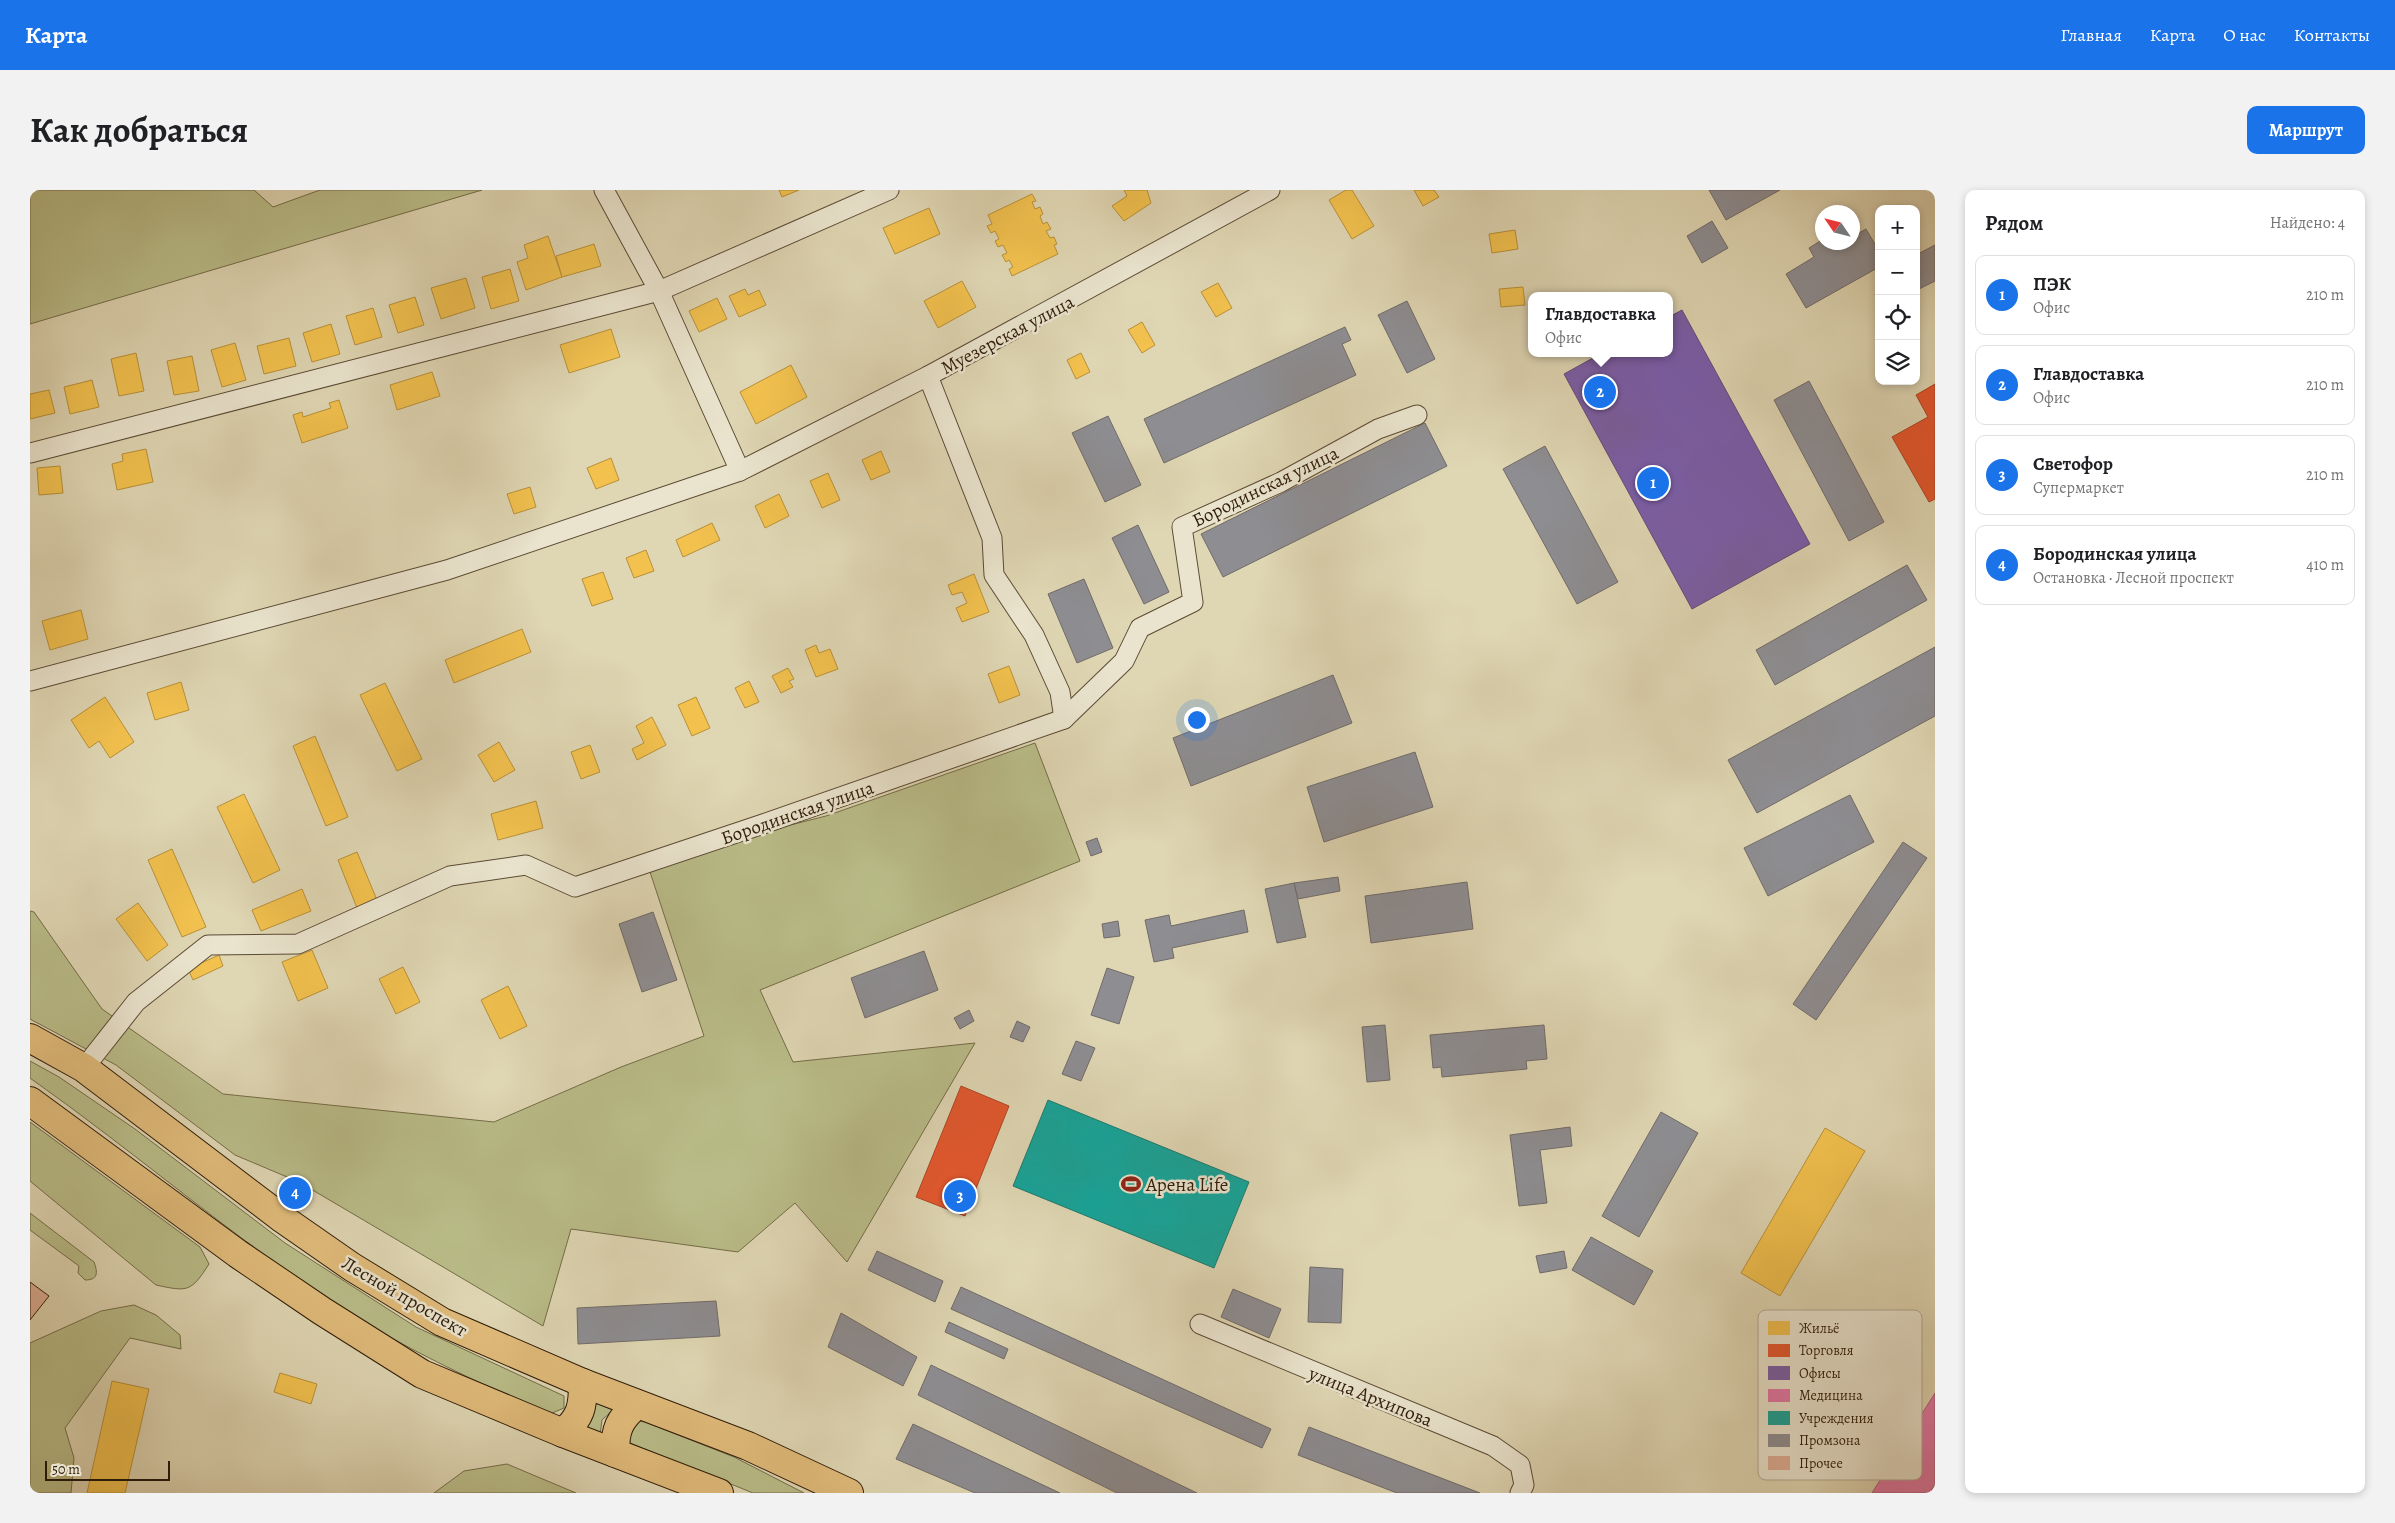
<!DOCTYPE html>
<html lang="ru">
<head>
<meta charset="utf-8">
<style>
  :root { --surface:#fff; --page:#f2f2f2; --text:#202124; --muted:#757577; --line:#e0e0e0; --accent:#1a73e8 }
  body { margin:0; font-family:Alegreya,serif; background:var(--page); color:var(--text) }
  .controls { position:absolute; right:15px; top:15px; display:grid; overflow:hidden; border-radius:10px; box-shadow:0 2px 8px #0003 }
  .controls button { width:45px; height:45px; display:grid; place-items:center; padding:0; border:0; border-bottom:1px solid var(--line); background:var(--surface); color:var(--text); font:25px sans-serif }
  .compass { position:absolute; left:1785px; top:15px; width:45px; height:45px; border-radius:50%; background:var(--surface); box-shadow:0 2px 8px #0003; rotate:305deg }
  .scale { position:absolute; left:15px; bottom:12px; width:125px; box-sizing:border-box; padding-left:5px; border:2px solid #2f1c09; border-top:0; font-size:14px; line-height:18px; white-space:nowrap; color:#2f1c09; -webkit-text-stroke:4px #eae4ce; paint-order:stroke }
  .you { position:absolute; left:1166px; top:529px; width:18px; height:18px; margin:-12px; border:4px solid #fff; border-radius:50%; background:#1a73e8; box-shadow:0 0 0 8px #1a73e833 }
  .badge { display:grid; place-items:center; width:32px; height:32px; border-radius:50%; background:var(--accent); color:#fff; font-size:16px; font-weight:700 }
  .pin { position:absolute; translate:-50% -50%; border:2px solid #fff; box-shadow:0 1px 5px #0006 }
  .popup { position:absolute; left:1498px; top:102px; width:145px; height:65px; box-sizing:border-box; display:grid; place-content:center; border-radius:10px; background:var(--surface); filter:drop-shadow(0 1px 4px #0005); font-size:16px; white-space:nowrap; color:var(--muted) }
  .popup b { font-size:19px; color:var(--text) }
  .popup::after { content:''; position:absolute; left:50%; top:100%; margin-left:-10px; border:10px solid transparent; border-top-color:var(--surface) }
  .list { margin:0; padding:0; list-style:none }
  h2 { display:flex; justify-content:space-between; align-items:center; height:65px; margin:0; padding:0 20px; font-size:21px }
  h2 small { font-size:16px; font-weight:400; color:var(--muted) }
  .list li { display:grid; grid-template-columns:32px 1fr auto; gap:15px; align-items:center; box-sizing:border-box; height:80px; margin:0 10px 10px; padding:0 10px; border:1px solid var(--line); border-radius:10px }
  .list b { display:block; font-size:19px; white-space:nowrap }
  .list p { margin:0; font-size:16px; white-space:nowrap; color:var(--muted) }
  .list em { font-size:16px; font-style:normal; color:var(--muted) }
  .icon { flex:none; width:28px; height:28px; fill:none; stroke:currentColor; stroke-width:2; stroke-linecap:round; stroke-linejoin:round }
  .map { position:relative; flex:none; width:1905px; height:1303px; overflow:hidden; border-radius:10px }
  header { display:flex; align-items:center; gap:30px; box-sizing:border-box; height:70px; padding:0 25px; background:var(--accent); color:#fff }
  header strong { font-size:24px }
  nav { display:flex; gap:28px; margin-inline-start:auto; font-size:18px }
  .intro { display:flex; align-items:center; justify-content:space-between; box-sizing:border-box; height:120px; padding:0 30px }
  h1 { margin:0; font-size:35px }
  .button { padding:12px 22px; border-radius:10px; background:var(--accent); color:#fff; font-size:18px; font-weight:700 }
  main { display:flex; gap:30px; padding:0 30px }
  aside { flex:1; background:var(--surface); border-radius:10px; box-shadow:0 2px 8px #0003 }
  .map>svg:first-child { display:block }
  .green { fill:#b9bc88; stroke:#746c48 }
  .homes { fill:#f2c14e; stroke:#b89039 }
  .shops { fill:#e4572e; stroke:#ae4523 }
  .offices { fill:#7b5ea7; stroke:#644a78 }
  .health { fill:#e377a8; stroke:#ad5c78 }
  .public { fill:#17a398; stroke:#1e7a6d }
  .industry { fill:#8d8d92; stroke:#716b69 }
  .building { fill:#ddad95; stroke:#2f1c09 }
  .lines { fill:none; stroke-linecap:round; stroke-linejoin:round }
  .minor-casing { stroke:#5b4a34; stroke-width:21 }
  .primary-casing { stroke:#2f1c09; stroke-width:30 }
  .minor { stroke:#eae4ce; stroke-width:19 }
  .primary { stroke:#e0bb7a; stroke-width:28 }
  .labels { text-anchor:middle; stroke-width:5; stroke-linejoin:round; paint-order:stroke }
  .street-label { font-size:19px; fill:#2f1c09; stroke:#eae4ce }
  .poi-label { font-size:19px; fill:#2f1c09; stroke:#eae4ce; text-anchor:start }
  .key { fill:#eae4ce; stroke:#b2a893; stroke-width:1 }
  .key-label { font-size:14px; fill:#2f1c09 }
</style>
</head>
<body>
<header>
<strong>Карта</strong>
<nav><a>Главная</a><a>Карта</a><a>О нас</a><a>Контакты</a></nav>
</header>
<div class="intro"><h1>Как добраться</h1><a class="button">Маршрут</a></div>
<main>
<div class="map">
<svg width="1905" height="1303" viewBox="0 0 1905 1303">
  <rect width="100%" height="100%" fill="#dfd6b3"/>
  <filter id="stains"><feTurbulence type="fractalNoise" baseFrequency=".004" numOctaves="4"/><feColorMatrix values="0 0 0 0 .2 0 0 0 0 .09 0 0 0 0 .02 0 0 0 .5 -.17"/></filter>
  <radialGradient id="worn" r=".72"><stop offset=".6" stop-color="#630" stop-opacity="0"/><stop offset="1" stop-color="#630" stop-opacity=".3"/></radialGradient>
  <!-- green -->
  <g class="green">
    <polygon points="0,0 224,0 243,17 290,0 452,0 0,134"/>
    <polygon points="1005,553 1050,671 730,800 763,872 945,853 817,1072 765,1013 708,1062 541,1039 513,1136 269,992 205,965 86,875 0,829 0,721 4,722 72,819 193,904 464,932 591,877 674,846 620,682 717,646 796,626"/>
    <path d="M0,871L29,887L105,939L255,1053L386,1137L534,1206V1218L520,1224C446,1192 379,1161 311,1118C203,1048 105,962 0,888Z"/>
    <path d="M0,932L170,1057L179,1074C161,1102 158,1102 126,1095L0,991Z"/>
    <path d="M0,1023L64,1072C68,1083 68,1090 55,1090L48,1083L49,1076L0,1040Z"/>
    <polygon points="104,1115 126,1125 150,1145 151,1159 100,1148 35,1238 44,1268 41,1303 0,1303 0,1153 71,1121"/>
    <polygon points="566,1213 583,1220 572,1230 570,1245 555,1237 563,1225"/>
    <polygon points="601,1230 615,1232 704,1267 774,1303 723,1303 600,1253 597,1239"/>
    <polygon points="477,1274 546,1303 404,1303 434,1281"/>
  </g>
  <!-- homes -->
  <g class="homes">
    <polygon points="749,0 769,0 752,7"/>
    <polygon points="1094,0 1117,0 1121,13 1094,31 1082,16 1097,6"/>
    <polygon points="1316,0 1322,0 1344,36 1322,49 1299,10"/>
    <polygon points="1384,0 1404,0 1409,7 1393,16"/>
    <polygon points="1002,4 1006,11 1002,12 1005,19 1010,17 1013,24 1010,26 1013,34 1017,32 1021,39 1016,41 1020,48 1024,47 1027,54 1024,55 1028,64 982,86 979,79 983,77 979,70 976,72 972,65 977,63 973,55 968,57 965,51 969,49 965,41 961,43 957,36 962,34 958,25"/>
    <polygon points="899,18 910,44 865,64 853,38"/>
    <polygon points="1485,40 1488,59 1462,63 1459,44"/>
    <polygon points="518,46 532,87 496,100 487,72 498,68 494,55"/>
    <polygon points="564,54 571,76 532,87 526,66"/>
    <polygon points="480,79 489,111 461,119 452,87"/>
    <polygon points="436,88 445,118 411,129 401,98"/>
    <polygon points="932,91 946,117 908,138 894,111"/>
    <polygon points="1188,93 1202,118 1186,127 1171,102"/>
    <polygon points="1493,97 1495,115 1471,117 1469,99"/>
    <polygon points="715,99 718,105 729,100 736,115 709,127 699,106"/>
    <polygon points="385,107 394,135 368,143 359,115"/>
    <polygon points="687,108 697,129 669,142 659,121"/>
    <polygon points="343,118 352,147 325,155 316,126"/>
    <polygon points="1112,132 1125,155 1112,163 1098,140"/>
    <polygon points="301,134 310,164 282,172 273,143"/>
    <polygon points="581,139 590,167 539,183 530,155"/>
    <polygon points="259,148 266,176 234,184 227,156"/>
    <polygon points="205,153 216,190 192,197 181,160"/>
    <polygon points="106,163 114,201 89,206 81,169"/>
    <polygon points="1051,163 1060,182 1046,189 1037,170"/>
    <polygon points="162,166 169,201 144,205 137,171"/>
    <polygon points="761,175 777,207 726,234 710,202"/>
    <polygon points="402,182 410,206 367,220 360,195"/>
    <polygon points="62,190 69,217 40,224 34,197"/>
    <polygon points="19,200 25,223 0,229 0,204"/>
    <polygon points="309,210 318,238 272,253 263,225 272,222 273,227 301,218 299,213"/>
    <polygon points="116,259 123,292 87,300 82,274 93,271 92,264"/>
    <polygon points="851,261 860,282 841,290 832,270"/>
    <polygon points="581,268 589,290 566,299 557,278"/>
    <polygon points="30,276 33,303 9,305 7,278"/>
    <polygon points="798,283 810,310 792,318 780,291"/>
    <polygon points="500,297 506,317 484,324 477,304"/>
    <polygon points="749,304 759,326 735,338 725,316"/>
    <polygon points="682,333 690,350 653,367 646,350"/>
    <polygon points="616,360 624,381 604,388 596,368"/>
    <polygon points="573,382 583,409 562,416 552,389"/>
    <polygon points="944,384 959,422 932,432 926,418 937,413 932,402 922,405 918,395"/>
    <polygon points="51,420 58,449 20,460 12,431"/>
    <polygon points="492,439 501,462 424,493 415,470"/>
    <polygon points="786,455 789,463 800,459 808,479 786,487 775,460"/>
    <polygon points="979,476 990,505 969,513 958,484"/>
    <polygon points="758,478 764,489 759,491 763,497 751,503 742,486"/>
    <polygon points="719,491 729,512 715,518 705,498"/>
    <polygon points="151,492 159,520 125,530 117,503"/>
    <polygon points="355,493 392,569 367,581 330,505"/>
    <polygon points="75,507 104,552 80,568 69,551 59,558 41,530"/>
    <polygon points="666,507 680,538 662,546 648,515"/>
    <polygon points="622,527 636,555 607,570 602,559 614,553 606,536"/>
    <polygon points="285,546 318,627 296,636 263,556"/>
    <polygon points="469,552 485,580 464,592 448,565"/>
    <polygon points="560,555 570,582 551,589 541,562"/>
    <polygon points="214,604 250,680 223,693 187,617"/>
    <polygon points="506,611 513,638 468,650 461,624"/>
    <polygon points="142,659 176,737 152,747 118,670"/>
    <polygon points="327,662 347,710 327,718 308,670"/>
    <polygon points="272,699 281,721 231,741 222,720"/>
    <polygon points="108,713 138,755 117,771 86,729"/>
    <polygon points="282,760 298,798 268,811 252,772"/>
    <polygon points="189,765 193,776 163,790 158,779"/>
    <polygon points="373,777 390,812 366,824 349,789"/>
    <polygon points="478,796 497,836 470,849 451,810"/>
    <polygon points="1795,938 1835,961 1750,1106 1711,1083"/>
    <polygon points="250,1183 287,1194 281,1214 244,1202"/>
    <polygon points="82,1191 119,1199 95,1303 57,1303"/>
  </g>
  <!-- shops -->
  <g class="shops">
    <polygon points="1905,194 1905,309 1899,312 1862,247 1898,227 1886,205"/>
    <polygon points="931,896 979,916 935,1026 886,1007"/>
  </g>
  <!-- offices -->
  <polygon class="offices" points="1652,120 1780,354 1662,419 1534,184 1572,163 1639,163 1639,127"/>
  <!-- health -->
  <polygon class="health" points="1905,1203 1905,1294 1900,1303 1842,1303"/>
  <!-- public -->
  <polygon class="public" points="1018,910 1219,992 1184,1078 983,996"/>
  <!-- industry -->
  <g class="industry">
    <polygon points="1679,0 1750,0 1696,30"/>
    <polygon points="1682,31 1698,58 1672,73 1657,46"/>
    <polygon points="1836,39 1849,61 1849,77 1776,118 1756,84 1784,67 1779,58 1792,50 1792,52 1806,52 1808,56 1813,52 1822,52 1822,47"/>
    <polygon points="1905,55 1905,91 1889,99 1886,94 1886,65"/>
    <polygon points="1377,111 1405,169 1377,183 1348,125"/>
    <polygon points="1315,137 1321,150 1312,154 1326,185 1134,273 1114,229"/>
    <polygon points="1779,191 1854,332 1819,351 1744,210"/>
    <polygon points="1078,226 1111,295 1075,312 1042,243"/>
    <polygon points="1395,233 1417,276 1193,387 1171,344"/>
    <polygon points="1515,256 1588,392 1547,414 1473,279"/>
    <polygon points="1108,335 1139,402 1114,414 1082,348"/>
    <polygon points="1877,375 1897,410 1745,495 1726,460"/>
    <polygon points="1054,389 1083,458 1047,473 1018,404"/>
    <polygon points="1905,457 1905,526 1727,623 1698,570"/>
    <polygon points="1303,485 1322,533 1161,596 1143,548"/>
    <polygon points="1385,562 1403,617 1294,652 1277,597"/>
    <polygon points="1820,605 1844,652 1738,706 1714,658"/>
    <polygon points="1067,648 1072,662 1061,666 1056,652"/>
    <polygon points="1873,652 1897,668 1786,830 1763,814"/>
    <polygon points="1308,687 1310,701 1268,709 1264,693"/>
    <polygon points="1437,692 1443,739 1341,753 1335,706"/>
    <polygon points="1264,693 1276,747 1247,753 1235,699"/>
    <polygon points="1214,720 1218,742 1142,758 1144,768 1124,772 1115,730 1139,725 1141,736"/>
    <polygon points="623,722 647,790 612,802 589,734"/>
    <polygon points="1088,731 1090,746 1074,748 1072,734"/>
    <polygon points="894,761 908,800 835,828 821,788"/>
    <polygon points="1077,778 1104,787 1089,834 1061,825"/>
    <polygon points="939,820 944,831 930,839 924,828"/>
    <polygon points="987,831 1000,837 993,852 980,847"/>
    <polygon points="1355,835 1360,890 1337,892 1332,837"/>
    <polygon points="1514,835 1517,869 1496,871 1497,879 1412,887 1411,877 1403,878 1400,845"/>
    <polygon points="1046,851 1065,858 1051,891 1032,884"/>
    <polygon points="1631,922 1668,943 1609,1047 1572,1026"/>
    <polygon points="1540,937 1542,956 1510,960 1517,1013 1489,1016 1480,945"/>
    <polygon points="1561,1047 1623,1081 1604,1115 1542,1080"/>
    <polygon points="847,1061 913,1091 905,1112 838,1080"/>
    <polygon points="1534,1061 1537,1078 1510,1083 1506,1066"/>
    <polygon points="1280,1077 1313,1079 1311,1133 1278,1132"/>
    <polygon points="931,1097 1241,1239 1232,1258 921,1119"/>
    <polygon points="1203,1099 1251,1119 1239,1148 1191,1127"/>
    <polygon points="686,1111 690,1146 548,1154 547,1118"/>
    <polygon points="811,1123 887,1167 873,1196 798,1157"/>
    <polygon points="919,1132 978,1159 974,1169 915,1142"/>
    <polygon points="901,1175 1167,1303 1087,1303 888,1205"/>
    <polygon points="883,1234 1030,1303 945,1303 866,1269"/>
    <polygon points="1279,1237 1450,1303 1367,1303 1268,1265"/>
  </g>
  <!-- building -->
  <polygon class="building" points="0,1092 19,1106 0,1130"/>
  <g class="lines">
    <defs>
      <g id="minor">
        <polyline points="574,0 629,101 710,281"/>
        <polyline points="898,186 962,348 964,385 1004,445 1030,502 1034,529"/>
        <polyline points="0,263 629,101 859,0"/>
        <polyline points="0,491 417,380 710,281 898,186 1240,0"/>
        <polyline points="54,878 106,812 178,755 268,754 420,686 496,675 545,697 733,634 1034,529 1094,471 1110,438 1163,412 1152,337 1251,292 1348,239 1387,225"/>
        <polyline points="1170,1134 1463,1256 1490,1275 1494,1295 1490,1303"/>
      </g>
      <g id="primary">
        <polyline points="0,848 54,878 253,1029 322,1077 412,1132 553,1193 718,1256 819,1303"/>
        <polyline points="0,911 208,1064 292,1121 392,1184 533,1243 689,1303"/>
        <path d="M533,1243C551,1227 553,1217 553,1193"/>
        <path d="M585,1263C585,1239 589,1230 607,1214"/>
      </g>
    </defs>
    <!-- minor casing -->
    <use href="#minor" class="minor-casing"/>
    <!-- primary casing -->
    <use href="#primary" class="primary-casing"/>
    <!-- minor -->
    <use href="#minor" class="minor"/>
    <!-- primary -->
    <use href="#primary" class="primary"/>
  </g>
  <!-- icons -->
  <defs>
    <symbol id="stadium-bare" viewBox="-9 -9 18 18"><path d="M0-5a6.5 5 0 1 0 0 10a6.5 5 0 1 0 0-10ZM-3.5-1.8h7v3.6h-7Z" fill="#8f2418" stroke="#eae4ce" stroke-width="2.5" paint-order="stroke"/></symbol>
  </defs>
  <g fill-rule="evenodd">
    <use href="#stadium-bare" x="1087" y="980" width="28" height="28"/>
  </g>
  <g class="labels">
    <!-- street labels -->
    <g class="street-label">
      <text transform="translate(977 144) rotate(-28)" y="7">Муезерская улица</text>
      <text transform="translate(1235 296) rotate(-26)" y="7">Бородинская улица</text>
      <text transform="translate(767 622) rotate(-19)" y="7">Бородинская улица</text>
      <text transform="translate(375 1106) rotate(30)" y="7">Лесной проспект</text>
      <text transform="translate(1341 1206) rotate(22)" y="7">улица Архипова</text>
    </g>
    <!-- poi labels -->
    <g class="poi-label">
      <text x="1116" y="1001">Арена Life</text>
    </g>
  </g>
  <!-- legend -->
  <rect x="1728" y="1120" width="164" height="170" rx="8" class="key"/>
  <rect x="1738" y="1131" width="22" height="14" fill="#f2c14e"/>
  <rect x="1738" y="1154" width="22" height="13" fill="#e4572e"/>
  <rect x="1738" y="1176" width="22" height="14" fill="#7b5ea7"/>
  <rect x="1738" y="1199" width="22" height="13" fill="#e377a8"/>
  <rect x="1738" y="1221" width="22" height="14" fill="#17a398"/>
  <rect x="1738" y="1244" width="22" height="13" fill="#8d8d92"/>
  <rect x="1738" y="1266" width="22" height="14" fill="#ddad95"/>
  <g class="key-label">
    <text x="1769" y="1143">Жильё</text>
    <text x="1769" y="1165">Торговля</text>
    <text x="1769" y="1188">Офисы</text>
    <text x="1769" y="1210">Медицина</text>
    <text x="1769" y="1233">Учреждения</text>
    <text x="1769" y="1255">Промзона</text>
    <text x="1769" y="1278">Прочее</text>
  </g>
  <rect width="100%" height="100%" filter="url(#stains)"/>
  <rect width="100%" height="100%" fill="url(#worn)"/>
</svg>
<div class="controls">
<button>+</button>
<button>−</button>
<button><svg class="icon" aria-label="locate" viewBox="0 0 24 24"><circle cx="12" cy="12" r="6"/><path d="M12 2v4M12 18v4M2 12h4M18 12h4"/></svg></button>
<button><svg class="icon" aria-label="layers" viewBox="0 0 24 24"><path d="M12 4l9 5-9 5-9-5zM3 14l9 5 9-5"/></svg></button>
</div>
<svg class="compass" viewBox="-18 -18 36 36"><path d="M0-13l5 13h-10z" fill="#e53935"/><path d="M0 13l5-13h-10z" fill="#757577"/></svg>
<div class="scale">50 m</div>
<div class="you"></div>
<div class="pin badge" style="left:1623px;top:293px">1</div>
<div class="pin badge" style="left:1570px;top:202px">2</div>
<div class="popup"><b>Главдоставка</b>Офис</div>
<div class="pin badge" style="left:930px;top:1006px">3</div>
<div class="pin badge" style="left:265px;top:1003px">4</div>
</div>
<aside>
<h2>Рядом<small>Найдено: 4</small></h2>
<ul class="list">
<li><span class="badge">1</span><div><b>ПЭК</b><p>Офис</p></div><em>210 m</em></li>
<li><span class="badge">2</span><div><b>Главдоставка</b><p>Офис</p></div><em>210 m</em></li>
<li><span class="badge">3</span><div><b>Светофор</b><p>Супермаркет</p></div><em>210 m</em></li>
<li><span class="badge">4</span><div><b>Бородинская улица</b><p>Остановка · Лесной проспект</p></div><em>410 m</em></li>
</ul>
</aside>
</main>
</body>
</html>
